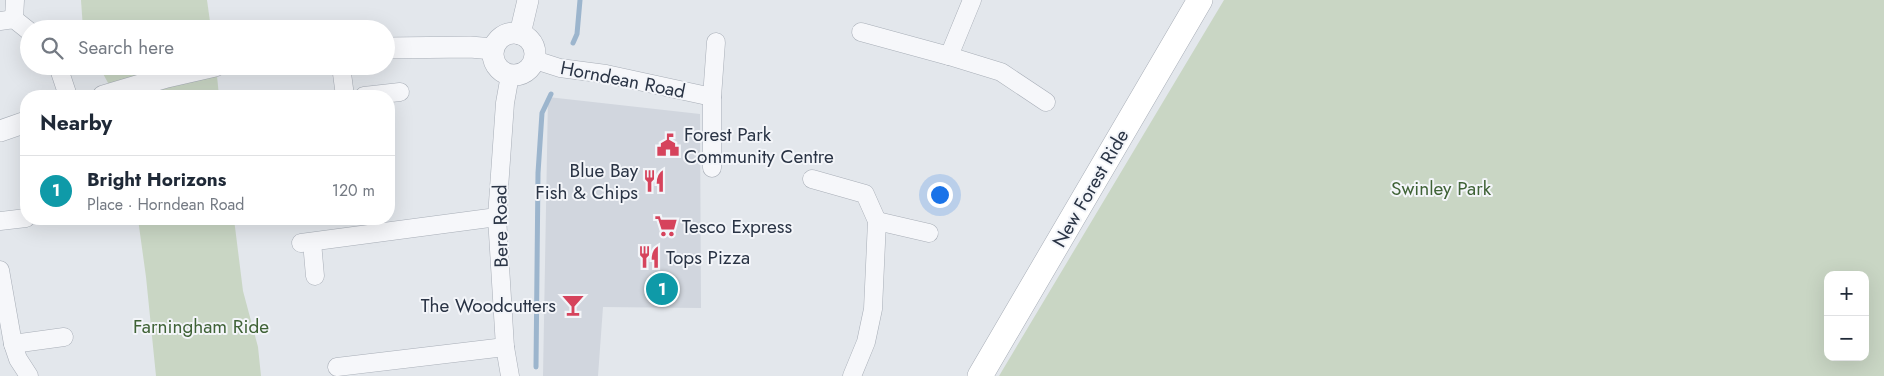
<!DOCTYPE html>
<html lang="en">
<head>
<meta charset="utf-8">
<style>
  :root { --surface:#fff; --page:#f2f2f3; --text:#1f2937; --muted:#747a83; --line:#e0e1e3; --accent:#d6435c }
  body { margin:0; font-family:Jost,sans-serif; background:var(--page); color:var(--text) }
  .controls { position:absolute; right:15px; bottom:15px; display:grid; overflow:hidden; border-radius:10px; box-shadow:0 5px 20px #0002 }
  .controls button { width:45px; height:45px; display:grid; place-items:center; padding:0; border:0; border-bottom:1px solid var(--line); background:var(--surface); color:var(--text); font:25px sans-serif }
  .you { position:absolute; left:939px; top:194px; width:18px; height:18px; margin:-12px; border:4px solid #fff; border-radius:50%; background:#1a73e8; box-shadow:0 0 0 8px #1a73e833 }
  .badge { display:grid; place-items:center; width:32px; height:32px; border-radius:50%; background:var(--accent); color:#fff; font-size:16px; font-weight:700 }
  .pin { position:absolute; translate:-50% -50%; border:2px solid #fff; box-shadow:0 1px 5px #0006 }
  .list { margin:0; padding:0; list-style:none }
  h2 { display:flex; justify-content:space-between; align-items:center; height:65px; margin:0; padding:0 20px; font-size:21px }
  h2 small { font-size:16px; font-weight:400; color:var(--muted) }
  .list li { display:grid; grid-template-columns:32px 1fr auto; gap:15px; align-items:center; box-sizing:border-box; height:70px; padding:0 20px; border-top:1px solid var(--line) }
  .list b { display:block; font-size:19px; white-space:nowrap }
  .list p { margin:0; font-size:16px; white-space:nowrap; color:var(--muted) }
  .list em { font-size:16px; font-style:normal; color:var(--muted) }
  .icon { flex:none; width:28px; height:28px; fill:none; stroke:currentColor; stroke-width:2; stroke-linecap:round; stroke-linejoin:round }
  .map { position:relative; flex:none; width:1884px; height:376px; overflow:hidden }
  .search { position:absolute; background:var(--surface); box-shadow:0 5px 20px #0002; left:20px; top:20px; width:375px; height:55px; display:flex; align-items:center; gap:12px; box-sizing:border-box; padding:0 18px; border-radius:28px; color:var(--muted); font-size:19px }
  .panel { position:absolute; background:var(--surface); box-shadow:0 5px 20px #0002; left:20px; top:90px; width:375px; height:135px; border-radius:20px }
  .map>svg:first-child { display:block }
  .built { fill:#d1d6de }
  .green { fill:#c9d6c4; fill-rule:evenodd }
  .lines { fill:none; stroke-linecap:round; stroke-linejoin:round }
  .stream { stroke:#9cb5cd; stroke-width:5 }
  .minor-casing { stroke:#a8aeb7; stroke-width:19 }
  .tertiary-casing { stroke:#a8aeb7; stroke-width:22 }
  .secondary-casing { stroke:#a8aeb7; stroke-width:26 }
  .minor { stroke:#f6f7fa; stroke-width:18 }
  .tertiary { stroke:#f6f7fa; stroke-width:21 }
  .secondary { stroke:#fff; stroke-width:25 }
  .labels { text-anchor:middle; stroke-width:4; stroke-linejoin:round; paint-order:stroke }
  .street-label { font-size:19px; fill:#2a3445; stroke:#f3f5f9 }
  .poi-label { font-size:19px; fill:#2a3445; stroke:#f3f5f9; text-anchor:start }
  .park-label { font-size:19px; fill:#3f6236; stroke:#f3f5f9 }
</style>
</head>
<body>
<div class="map">
<svg width="1884" height="376" viewBox="0 0 1884 376">
  <rect width="100%" height="100%" fill="#e3e7ec"/>
  <!-- built -->
  <polygon class="built" points="548,97 700,114 701,308 603,307 598,376 543,376"/>
  <!-- green -->
  <g class="green">
    <polygon points="81,0 207,0 211,29 83,29"/>
    <path d="M1224,0H1884V376H999ZM1828,275H1865V357H1828Z"/>
    <polygon points="99,66 216,66 219,96 115,96"/>
    <polygon points="138,219 234,219 243,291 258,347 261,376 156,376 146,277"/>
  </g>
  <g class="lines">
    <!-- stream -->
    <g class="stream">
      <polyline points="573,43 577,34 580,0"/>
      <polyline points="536,367 538,173 542,113 551,94"/>
    </g>
    <defs>
      <g id="minor">
        <polyline points="972,0 949,56 1001,72 1046,102"/>
        <polyline points="14,19 15,0"/>
        <polyline points="0,21 14,19 29,31"/>
        <polyline points="861,32 949,56"/>
        <polyline points="535,60 560,68 606,74 712,97 712,168"/>
        <polyline points="58,66 68,96"/>
        <polyline points="341,66 345,96"/>
        <polyline points="510,75 505,103 497,217 505,347 510,376"/>
        <polyline points="364,96 400,92"/>
        <polyline points="712,97 716,42"/>
        <polyline points="812,179 865,194 877,221 873,309 866,342 852,376"/>
        <polyline points="0,221 26,218"/>
        <polyline points="877,221 929,233"/>
        <polyline points="312,242 315,276"/>
        <polyline points="301,243 497,217"/>
        <polyline points="0,270 13,344 18,359 29,376"/>
        <polyline points="13,344 64,337"/>
        <polyline points="337,367 505,347"/>
      </g>
      <g id="tertiary">
        <circle cx="514" cy="54" r="21"/>
        <polyline points="520,34 528,0"/>
        <polyline points="386,48 470,47 493,49"/>
        <polyline points="103,96 167,77 215,66"/>
        <polyline points="0,131 26,122"/>
      </g>
      <polyline id="secondary" points="980,376 1200,0"/>
    </defs>
    <!-- minor casing -->
    <use href="#minor" class="minor-casing"/>
    <!-- tertiary casing -->
    <use href="#tertiary" class="tertiary-casing"/>
    <!-- secondary casing -->
    <use href="#secondary" class="secondary-casing"/>
    <!-- minor -->
    <use href="#minor" class="minor"/>
    <!-- tertiary -->
    <use href="#tertiary" class="tertiary"/>
    <!-- secondary -->
    <use href="#secondary" class="secondary"/>
  </g>
  <!-- icons -->
  <defs>
    <symbol id="civic-bare" viewBox="-9 -9 18 18"><path d="M-.6-6.5H3V-4.5H.6V-3L4-1V1h2V6H-6V1h2V-1L-.6-3ZM-1.2 2.5V6h2.4V2.5Z" fill="#d6435c" stroke="#f3f5f9" stroke-width="2.5" paint-order="stroke"/></symbol>
    <symbol id="restaurant-bare" viewBox="-9 -9 18 18"><path d="M-5-6h1v4h1v-4h1v4h1v-4h1v5L-1.5 .5V6h-2V.5L-5-1ZM5-6V6H3V1.5H1.5Q1.5-4 5-6Z" fill="#d6435c" stroke="#f3f5f9" stroke-width="2.5" paint-order="stroke"/></symbol>
    <symbol id="supermarket-bare" viewBox="-9 -9 18 18"><path d="M-6-5.5h2.5l.6 2H6L4.5 2H-2.5L-4.4-4H-6ZM-1.5 3.2a1.3 1.3 0 1 0 .1 0ZM3 3.2a1.3 1.3 0 1 0 .1 0Z" fill="#d6435c" stroke="#f3f5f9" stroke-width="2.5" paint-order="stroke"/></symbol>
    <symbol id="bar-bare" viewBox="-9 -9 18 18"><path d="M-6-5H6L.8 .8V4.5H3.5V6h-7V4.5H-.8V.8Z" fill="#d6435c" stroke="#f3f5f9" stroke-width="2.5" paint-order="stroke"/></symbol>
  </defs>
  <g fill-rule="evenodd">
    <use href="#civic-bare" x="652" y="129" width="32" height="32"/>
    <use href="#restaurant-bare" x="638" y="165" width="32" height="32"/>
    <use href="#supermarket-bare" x="650" y="210" width="32" height="32"/>
    <use href="#restaurant-bare" x="633" y="241" width="32" height="32"/>
    <use href="#bar-bare" x="557" y="289" width="32" height="32"/>
  </g>
  <g class="labels">
    <!-- street labels -->
    <g class="street-label">
      <text transform="translate(623 79) rotate(11)" y="7">Horndean Road</text>
      <text transform="translate(1090 188) rotate(-60)" y="7">New Forest Ride</text>
      <text transform="translate(500 226) rotate(-91)" y="7">Bere Road</text>
    </g>
    <!-- poi labels -->
    <g class="poi-label">
      <text x="684" y="141">Forest Park<tspan x="684" dy="22">Community Centre</tspan></text>
      <text x="638" y="177" text-anchor="end">Blue Bay<tspan x="638" dy="22">Fish &amp; Chips</tspan></text>
      <text x="682" y="233">Tesco Express</text>
      <text x="666" y="264">Tops Pizza</text>
      <text x="556" y="312" text-anchor="end">The Woodcutters</text>
    </g>
    <!-- park labels -->
    <g class="park-label">
      <text x="1441" y="195">Swinley Park</text>
      <text x="201" y="333">Farningham Ride</text>
    </g>
  </g>
</svg>
<div class="controls">
<button>+</button>
<button>−</button>
</div>
<div class="you"></div>
<div class="pin badge" style="left:662px;top:289px;background:#0f9aa8">1</div>
<div class="search"><svg class="icon" aria-label="search" viewBox="0 0 24 24"><circle cx="10" cy="10" r="6"/><path d="M15 15l6 6"/></svg>Search here</div>
<section class="panel">
<h2>Nearby<small></small></h2>
<ul class="list">
<li><span class="badge" style="background:#0f9aa8">1</span><div><b>Bright Horizons</b><p>Place · Horndean Road</p></div><em>120 m</em></li>
</ul>
</section>
</div>
</body>
</html>
